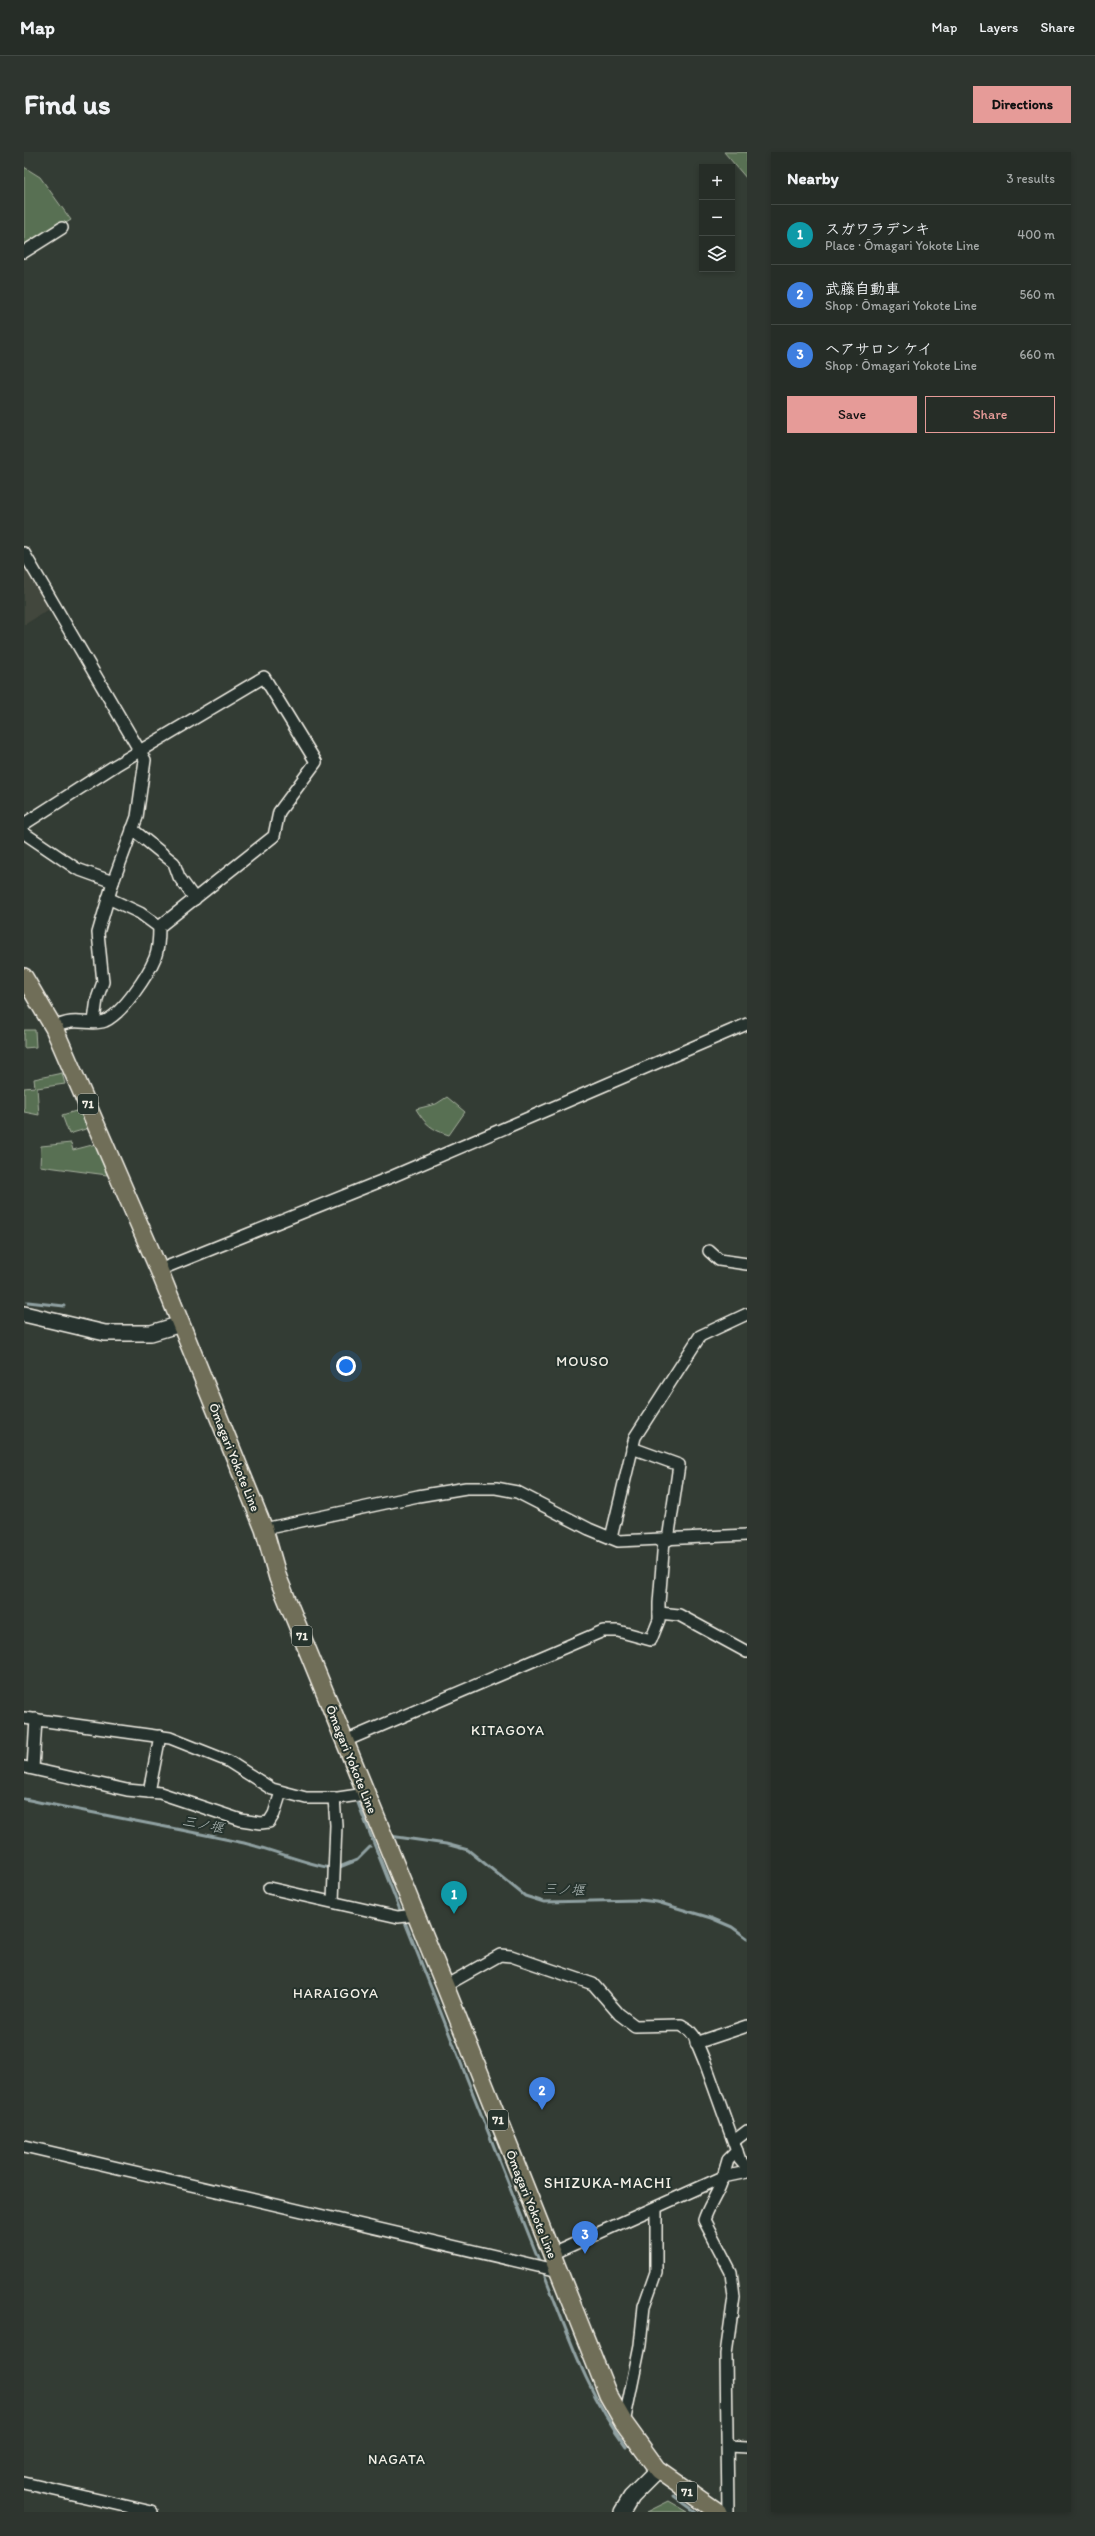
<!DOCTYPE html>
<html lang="en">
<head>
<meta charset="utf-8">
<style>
  :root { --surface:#262d27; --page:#2e352f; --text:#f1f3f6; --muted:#a4a8a7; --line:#424944; --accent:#e69b98 }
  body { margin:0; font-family:Itim,"Klee One",sans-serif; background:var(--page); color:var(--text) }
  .controls { position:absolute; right:12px; top:12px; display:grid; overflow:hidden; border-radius:0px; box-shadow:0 2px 6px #0003 }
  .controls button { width:36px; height:36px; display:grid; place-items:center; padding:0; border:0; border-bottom:1px solid var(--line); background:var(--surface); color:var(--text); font:20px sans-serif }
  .you { position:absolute; left:322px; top:1214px; width:14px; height:14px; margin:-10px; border:3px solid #fff; border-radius:50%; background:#1a73e8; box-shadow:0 0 0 6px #1a73e833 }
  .badge { display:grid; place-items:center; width:26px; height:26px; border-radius:50%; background:var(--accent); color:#fff; font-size:13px; font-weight:700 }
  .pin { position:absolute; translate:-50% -33px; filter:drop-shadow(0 1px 2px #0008) }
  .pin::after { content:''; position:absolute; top:21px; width:14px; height:12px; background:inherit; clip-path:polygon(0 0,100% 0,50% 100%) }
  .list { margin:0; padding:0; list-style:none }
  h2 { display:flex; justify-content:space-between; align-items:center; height:52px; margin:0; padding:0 16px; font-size:17px }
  h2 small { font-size:13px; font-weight:400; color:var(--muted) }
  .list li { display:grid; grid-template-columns:26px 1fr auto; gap:12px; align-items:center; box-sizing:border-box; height:60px; padding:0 16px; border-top:1px solid var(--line) }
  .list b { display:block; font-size:15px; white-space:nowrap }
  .list p { margin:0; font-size:13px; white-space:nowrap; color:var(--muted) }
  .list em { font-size:13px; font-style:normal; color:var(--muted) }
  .actions { display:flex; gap:8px; padding:12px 16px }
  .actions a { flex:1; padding:9px 0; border:1px solid var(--accent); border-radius:0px; text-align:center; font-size:14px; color:var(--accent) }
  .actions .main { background:var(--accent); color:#111 }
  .icon { flex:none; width:22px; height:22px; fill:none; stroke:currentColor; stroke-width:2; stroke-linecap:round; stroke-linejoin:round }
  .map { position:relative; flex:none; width:723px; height:2360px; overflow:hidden; border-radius:0px }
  header { display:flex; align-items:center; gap:24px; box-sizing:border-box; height:56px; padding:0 20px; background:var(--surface); border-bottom:1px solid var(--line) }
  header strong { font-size:19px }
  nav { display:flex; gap:22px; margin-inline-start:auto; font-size:14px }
  .intro { display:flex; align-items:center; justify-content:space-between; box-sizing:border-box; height:96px; padding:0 24px }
  h1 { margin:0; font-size:28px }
  .button { padding:10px 18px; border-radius:0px; background:var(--accent); color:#111; font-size:14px; font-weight:700 }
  main { display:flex; gap:24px; padding:0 24px }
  aside { flex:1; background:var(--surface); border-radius:0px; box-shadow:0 2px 6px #0003 }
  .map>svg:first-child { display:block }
  .built { fill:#43473d }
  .green { fill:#596f53; stroke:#a6b09e }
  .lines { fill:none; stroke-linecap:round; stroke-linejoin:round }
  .stream { stroke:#90a1a2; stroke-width:3 }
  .street-casing { stroke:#f4f1e8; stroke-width:14 }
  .secondary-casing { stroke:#f4f1e8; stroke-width:18 }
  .primary-casing { stroke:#f4f1e8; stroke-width:20 }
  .street { stroke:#26332d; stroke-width:11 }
  .secondary { stroke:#26332d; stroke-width:15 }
  .primary { stroke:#706e59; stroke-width:17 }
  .labels { text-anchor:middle; stroke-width:4; stroke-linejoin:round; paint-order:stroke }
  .shield { fill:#26332d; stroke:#b6b8b0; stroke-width:1 }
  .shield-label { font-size:12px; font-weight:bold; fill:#f4f1e8 }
  .street-label { font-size:13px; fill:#f4f1e8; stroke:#26332d }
  .neighbourhood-label { font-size:14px; letter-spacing:1px; fill:#f4f1e8; stroke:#26332d }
  .water-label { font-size:14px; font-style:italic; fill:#b2bcba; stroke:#26332d }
  .quarter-label { font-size:15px; letter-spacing:1px; fill:#f4f1e8; stroke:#26332d }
</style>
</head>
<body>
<header>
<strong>Map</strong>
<nav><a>Map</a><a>Layers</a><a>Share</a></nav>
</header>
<div class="intro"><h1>Find us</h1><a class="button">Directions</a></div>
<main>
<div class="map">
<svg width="723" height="2360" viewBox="0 0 723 2360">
  <rect width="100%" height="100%" fill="#333c34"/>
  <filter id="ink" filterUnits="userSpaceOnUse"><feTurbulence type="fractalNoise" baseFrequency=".025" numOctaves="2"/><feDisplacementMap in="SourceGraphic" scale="8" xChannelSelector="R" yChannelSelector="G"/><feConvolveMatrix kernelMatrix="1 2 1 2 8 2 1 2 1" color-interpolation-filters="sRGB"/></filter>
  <g filter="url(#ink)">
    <!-- built -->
    <polygon class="built" points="0,411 27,456 0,473"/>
    <!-- green -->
    <g class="green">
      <polygon points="700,0 723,0 723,27"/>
      <polygon points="0,15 16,25 47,68 0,96"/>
      <polygon points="0,878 11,878 12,895 0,896"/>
      <polygon points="38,921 41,932 13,936 15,963 0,960 0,936 11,935 10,927"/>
      <path d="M423,945L441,960L425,983C408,978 401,972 392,957L412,952Z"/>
      <polygon points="59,957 65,976 45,982 38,963"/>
      <polygon points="47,991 49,998 72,992 83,1023 16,1014 17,994"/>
      <polygon points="645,2349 664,2360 623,2360"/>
    </g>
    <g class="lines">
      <!-- stream -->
      <g class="stream">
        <polyline points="4,1150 40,1154"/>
        <path d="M0,1647C73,1662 147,1675 220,1691C250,1698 278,1711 307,1716"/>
        <polyline points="334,1651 376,1758"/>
        <polyline points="366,1684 422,1692 444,1698 501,1744 520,1750 616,1748 633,1750 687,1766 708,1775 723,1786"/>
        <polyline points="313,1716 333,1708 346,1695"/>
        <polyline points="381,1770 516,2111"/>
        <path d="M519,2119C543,2179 563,2242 602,2294"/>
        <polyline points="650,2344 672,2360"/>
      </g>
      <defs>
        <g id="street">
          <polyline points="0,100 38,76"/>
          <polyline points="0,401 121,608 113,665 89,730 74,781 79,830 73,847 70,869"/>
          <path d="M0,672L92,613L240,525L292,610L255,660L250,684L135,775C135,785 135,796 131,806C124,823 99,861 81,869C65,875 51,863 30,876"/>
          <polyline points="108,677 150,711 155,725 171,747"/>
          <polyline points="0,681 53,717 89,730"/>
          <polyline points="84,746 116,761 135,775"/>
          <polyline points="685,1099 695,1108 723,1112"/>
          <polyline points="135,1118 367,1025 723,872"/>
          <polyline points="608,1296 655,1313 644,1388"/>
          <polyline points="240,1377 394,1344 442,1336 472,1336 493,1340 565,1377 594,1389 723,1383"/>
          <polyline points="587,1386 611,1285 676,1184 723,1162"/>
          <polyline points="635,1461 655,1463 723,1500"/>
          <polyline points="0,1566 146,1586 204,1609 248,1637 282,1646 314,1646 341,1642"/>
          <polyline points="321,1589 579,1479 594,1479 627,1488 635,1468 635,1451 640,1388"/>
          <polyline points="0,1615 103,1638 136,1641 217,1668 237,1671 245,1670 250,1662 257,1640"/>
          <polyline points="9,1616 12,1567"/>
          <polyline points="125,1640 136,1584"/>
          <polyline points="245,1736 374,1765 391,1763"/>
          <polyline points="309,1749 312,1673 310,1646"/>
          <polyline points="421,1834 476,1803 487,1804 569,1832 595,1862 611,1874 657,1873 665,1878 670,1884 682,1913 716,2008 723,2016"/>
          <polyline points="672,1891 723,1874"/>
          <polyline points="710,1989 723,1979"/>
          <polyline points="0,1994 535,2119"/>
          <polyline points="528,2102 699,2025 704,2008 713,1999"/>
          <polyline points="600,2271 616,2193 620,2154 632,2120 632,2056"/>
          <polyline points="704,2294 723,2295"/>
          <polyline points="0,2331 128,2360"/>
          <path d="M704,2360L702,2202L710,2145L707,2120L680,2068C685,2052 695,2041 699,2025L723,2020"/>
        </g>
        <g id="secondary">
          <polyline points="0,1162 81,1181 127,1181 157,1172"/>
          <polyline points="598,2360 607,2345 634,2318"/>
        </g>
        <polyline id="primary" points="0,825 30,876 135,1118 240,1377 254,1426 421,1834 584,2243 600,2271 634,2318 694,2360"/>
      </defs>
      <!-- street casing -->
      <use href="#street" class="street-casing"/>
      <!-- secondary casing -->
      <use href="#secondary" class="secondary-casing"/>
      <!-- primary casing -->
      <use href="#primary" class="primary-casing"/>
      <!-- street -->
      <use href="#street" class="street"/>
      <!-- secondary -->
      <use href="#secondary" class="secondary"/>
      <!-- primary -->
      <use href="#primary" class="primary"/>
    </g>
  </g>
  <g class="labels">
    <!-- shield labels -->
    <g class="shield">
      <rect x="54" y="942" width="20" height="20" rx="3"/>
      <rect x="268" y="1474" width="20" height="20" rx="3"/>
      <rect x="464" y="1958" width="20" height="20" rx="3"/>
      <rect x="653" y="2330" width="20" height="20" rx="3"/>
    </g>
    <g class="shield-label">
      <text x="64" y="956">71</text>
      <text x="278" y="1488">71</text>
      <text x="474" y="1972">71</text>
      <text x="663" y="2344">71</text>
    </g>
    <!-- street labels -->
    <g class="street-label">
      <text transform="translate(211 1305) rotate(68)" y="5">Ōmagari Yokote Line</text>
      <text transform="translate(328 1607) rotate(68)" y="5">Ōmagari Yokote Line</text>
      <text transform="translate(508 2052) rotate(68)" y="5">Ōmagari Yokote Line</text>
    </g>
    <!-- neighbourhood labels -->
    <g class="neighbourhood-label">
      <text x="559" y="1214">MOUSO</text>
      <text x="484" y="1583">KITAGOYA</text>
      <text x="312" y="1846">HARAIGOYA</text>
      <text x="373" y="2312">NAGATA</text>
    </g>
    <!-- water labels -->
    <g class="water-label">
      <text transform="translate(179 1672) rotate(11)" y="5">三ノ堰</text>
      <text transform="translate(540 1737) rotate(2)" y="5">三ノ堰</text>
    </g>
    <!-- quarter labels -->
    <g class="quarter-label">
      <text x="584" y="2036">SHIZUKA-MACHI</text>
    </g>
  </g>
</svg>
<div class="controls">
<button>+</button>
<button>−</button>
<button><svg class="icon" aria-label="layers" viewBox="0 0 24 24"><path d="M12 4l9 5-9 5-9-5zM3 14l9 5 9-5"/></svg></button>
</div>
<div class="you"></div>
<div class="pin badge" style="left:430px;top:1762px;background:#0f9aa8">1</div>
<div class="pin badge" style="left:518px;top:1958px;background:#3f7fe0">2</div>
<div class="pin badge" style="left:561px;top:2102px;background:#3f7fe0">3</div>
</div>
<aside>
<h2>Nearby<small>3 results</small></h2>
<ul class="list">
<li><span class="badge" style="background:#0f9aa8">1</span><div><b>スガワラデンキ</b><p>Place · Ōmagari Yokote Line</p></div><em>400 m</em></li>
<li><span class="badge" style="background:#3f7fe0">2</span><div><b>武藤自動車</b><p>Shop · Ōmagari Yokote Line</p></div><em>560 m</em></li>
<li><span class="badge" style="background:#3f7fe0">3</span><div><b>ヘアサロン ケイ</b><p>Shop · Ōmagari Yokote Line</p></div><em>660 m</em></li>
</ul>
<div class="actions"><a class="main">Save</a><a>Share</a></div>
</aside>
</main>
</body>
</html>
